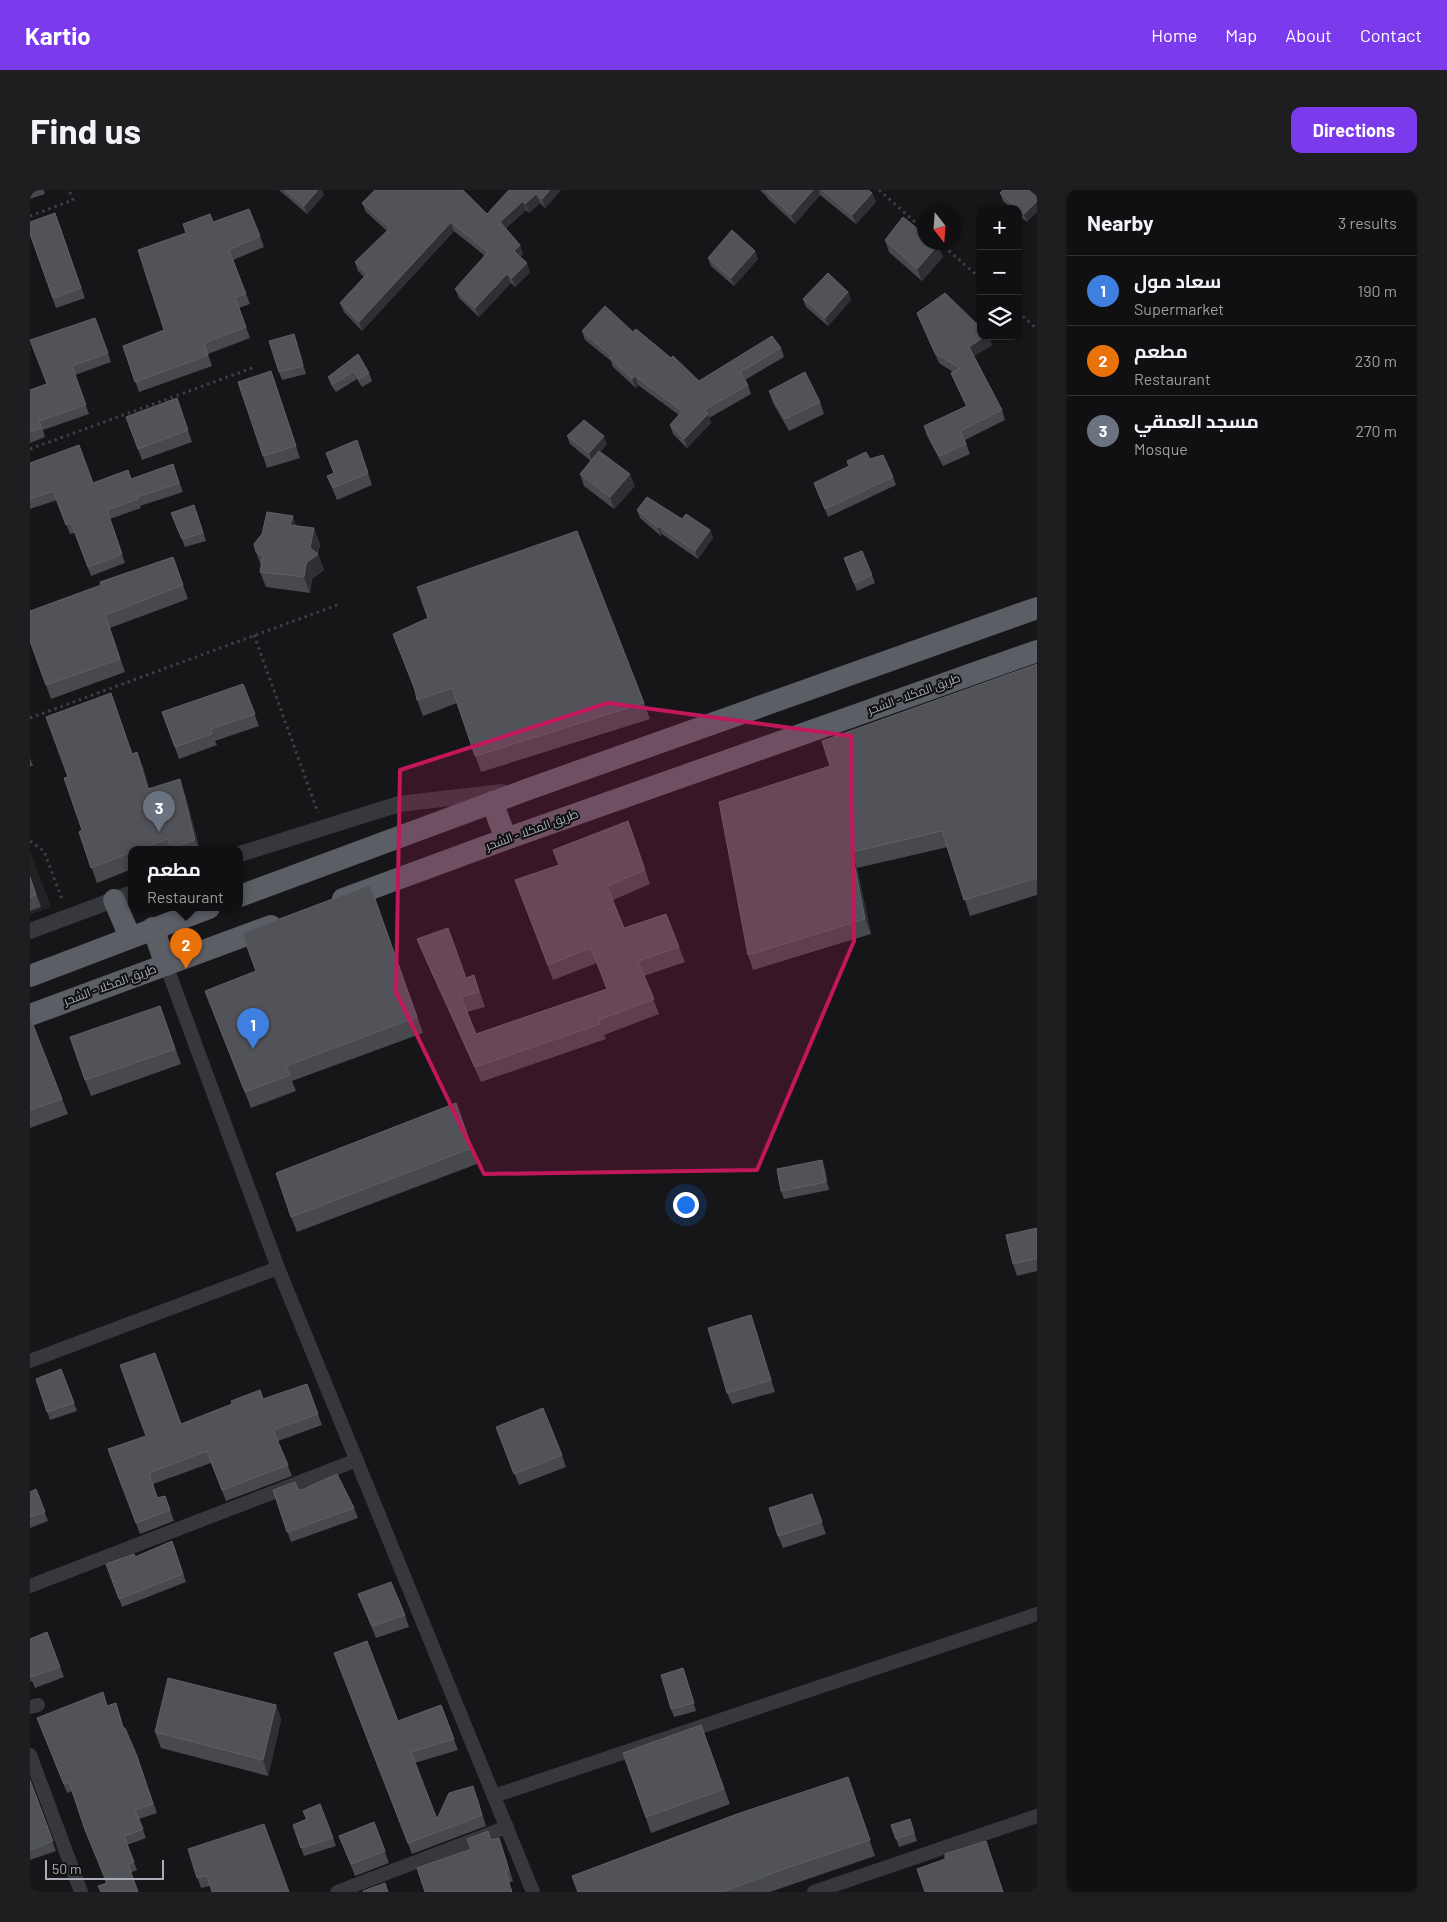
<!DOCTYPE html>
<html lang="en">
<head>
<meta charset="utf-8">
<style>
  :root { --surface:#101012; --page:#1e1e20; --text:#f1f3f6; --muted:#9c9d9f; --line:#303032; --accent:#7c3aed }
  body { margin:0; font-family:Barlow,Cairo,sans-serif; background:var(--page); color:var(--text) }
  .controls { position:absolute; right:15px; top:15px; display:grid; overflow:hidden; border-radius:10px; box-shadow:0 1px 4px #0004 }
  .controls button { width:45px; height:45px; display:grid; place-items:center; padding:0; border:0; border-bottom:1px solid var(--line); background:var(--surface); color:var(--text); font:25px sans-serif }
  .compass { position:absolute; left:887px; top:15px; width:45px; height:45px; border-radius:50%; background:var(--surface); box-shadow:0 1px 4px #0004; rotate:163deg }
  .scale { position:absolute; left:15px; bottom:12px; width:119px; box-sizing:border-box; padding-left:5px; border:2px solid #a8adb8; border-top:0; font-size:14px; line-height:18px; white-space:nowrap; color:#a8adb8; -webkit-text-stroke:4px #111113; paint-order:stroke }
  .you { position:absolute; left:655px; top:1014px; width:18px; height:18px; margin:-12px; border:4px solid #fff; border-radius:50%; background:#1a73e8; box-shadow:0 0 0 8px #1a73e833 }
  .badge { display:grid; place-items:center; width:32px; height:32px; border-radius:50%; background:var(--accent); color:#fff; font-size:16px; font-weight:700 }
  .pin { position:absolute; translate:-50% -41px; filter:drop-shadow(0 1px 2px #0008) }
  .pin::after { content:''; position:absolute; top:26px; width:18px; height:15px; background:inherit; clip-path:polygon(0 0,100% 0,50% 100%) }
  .popup { position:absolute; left:98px; top:656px; width:115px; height:65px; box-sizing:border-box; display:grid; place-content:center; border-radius:10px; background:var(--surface); filter:drop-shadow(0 1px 4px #0005); font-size:16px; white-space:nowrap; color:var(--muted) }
  .popup b { font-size:19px; color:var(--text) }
  .popup::after { content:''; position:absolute; left:50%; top:100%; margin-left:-10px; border:10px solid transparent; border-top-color:var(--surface) }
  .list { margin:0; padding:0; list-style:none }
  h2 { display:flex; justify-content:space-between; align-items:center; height:65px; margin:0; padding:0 20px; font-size:21px }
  h2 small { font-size:16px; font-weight:400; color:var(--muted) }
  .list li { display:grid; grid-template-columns:32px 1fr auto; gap:15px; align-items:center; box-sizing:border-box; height:70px; padding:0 20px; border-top:1px solid var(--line) }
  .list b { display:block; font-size:19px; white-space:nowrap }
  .list p { margin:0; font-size:16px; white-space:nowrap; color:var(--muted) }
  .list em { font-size:16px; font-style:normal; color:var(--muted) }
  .icon { flex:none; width:28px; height:28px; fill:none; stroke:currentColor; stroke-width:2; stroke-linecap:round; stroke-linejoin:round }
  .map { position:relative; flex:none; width:1007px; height:1702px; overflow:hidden; border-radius:10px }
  header { display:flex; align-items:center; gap:30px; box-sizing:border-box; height:70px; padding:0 25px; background:var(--accent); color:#fff }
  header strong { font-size:24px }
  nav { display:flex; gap:28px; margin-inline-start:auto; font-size:18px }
  .intro { display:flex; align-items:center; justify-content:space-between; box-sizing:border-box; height:120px; padding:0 30px }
  h1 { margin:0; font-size:35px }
  .button { padding:12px 22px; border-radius:10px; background:var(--accent); color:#fff; font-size:18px; font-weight:700 }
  main { display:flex; gap:30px; padding:0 30px }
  aside { flex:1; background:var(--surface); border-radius:10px; box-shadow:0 1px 4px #0004 }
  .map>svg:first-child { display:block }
  .built { fill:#222225 }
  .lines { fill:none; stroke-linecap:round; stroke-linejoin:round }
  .path { stroke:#3d3f44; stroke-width:3; stroke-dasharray:2.5 4; stroke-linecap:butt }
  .minor { stroke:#37383d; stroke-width:14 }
  .tertiary { stroke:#37383d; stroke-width:16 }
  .trunk { stroke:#5b5e65; stroke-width:22 }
  .wall { fill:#47494d }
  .shaded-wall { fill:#2f3033 }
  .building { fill:#525359; stroke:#5f6168 }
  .marked { fill:#c2185b; fill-opacity:0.2; stroke:#c2185b; stroke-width:4; stroke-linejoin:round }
  .labels { text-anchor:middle; stroke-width:4; stroke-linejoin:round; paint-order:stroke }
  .street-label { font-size:12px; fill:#a8adb8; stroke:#111113 }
</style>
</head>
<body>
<header>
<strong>Kartio</strong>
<nav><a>Home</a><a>Map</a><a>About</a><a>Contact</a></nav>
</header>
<div class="intro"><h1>Find us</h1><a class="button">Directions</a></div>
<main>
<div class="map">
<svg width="1007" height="1702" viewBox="0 0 1007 1702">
  <rect width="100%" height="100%" fill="#161618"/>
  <!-- built -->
  <polygon class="built" points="0,661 21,717 0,725"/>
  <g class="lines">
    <!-- path -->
    <g class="path">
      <polyline points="849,0 894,40"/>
      <polyline points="0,26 43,10 39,0"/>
      <polyline points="909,52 951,89"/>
      <polyline points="988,122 1007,139"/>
      <polyline points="0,259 225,177"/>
      <polyline points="224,445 288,623"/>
      <polyline points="0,528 310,414"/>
      <polyline points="0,651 14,661 33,712"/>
    </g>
    <!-- minor -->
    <g class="minor">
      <polyline points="136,775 248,1078 503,1702"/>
      <polyline points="0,1171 248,1078"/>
      <polyline points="0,1396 327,1270"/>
      <polyline points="0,1517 8,1515"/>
      <polyline points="0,1565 51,1702"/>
      <polyline points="464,1606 1007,1424"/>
      <polyline points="307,1702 477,1637"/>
      <polyline points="784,1702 1007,1626"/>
    </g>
    <!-- tertiary -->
    <g class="tertiary">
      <polyline points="210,664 369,614 472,602"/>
      <polyline points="0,741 102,703"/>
    </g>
    <!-- trunk -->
    <g class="trunk">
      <polyline points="462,612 476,649"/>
      <polyline points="210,706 496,600 1007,418"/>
      <polyline points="313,709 476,649 1007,461"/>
      <polyline points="84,710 100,747"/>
      <polyline points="123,738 136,775"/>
      <polyline points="0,786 179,718"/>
      <polyline points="0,825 241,736"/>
    </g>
  </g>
  <!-- wall -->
  <g class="wall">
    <polygon points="0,0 14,0 15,4 0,9"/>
    <polygon points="249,0 292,0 294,5 277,24"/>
    <polygon points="479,0 531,0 515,18 510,13 499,23 496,20 476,38 490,55 493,64 490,67 500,82 485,97 481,93 449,127 429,108 425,99 455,66 424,41 332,141 314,122 310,113 334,87 328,81 325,72 357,41 336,22 332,13 457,24"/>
    <polygon points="730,0 838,0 842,3 846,12 826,34 790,5 765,34 738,9 736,6"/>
    <polygon points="999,0 997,32 988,25 988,19 982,19 973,11 970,3"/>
    <polygon points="25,23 55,108 26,118 0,44"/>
    <polygon points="183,32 230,46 234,57 203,70 220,114 209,118 220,148 178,164 182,176 109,202 93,156 134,140 156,43"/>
    <polygon points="855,50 913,67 892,91 859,62"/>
    <polygon points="725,61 728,69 704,96 681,76 678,68"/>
    <polygon points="818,102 821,110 798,136 776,117 773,109"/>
    <polygon points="887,123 962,155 944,166 972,220 975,230 935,250 940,264 913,276 897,246 894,236 936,216 925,193 921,183 923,182 909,173 891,133"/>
    <polygon points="65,128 81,172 45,185 59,224 13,240 15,247 0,253 0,200 16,194"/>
    <polygon points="552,141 603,142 641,168 669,191 751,158 754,167 715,190 718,195 721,204 679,228 681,233 657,258 643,244 640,235 649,225 608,195 606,198 583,177 581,171 555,150"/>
    <polygon points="267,152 276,184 252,190 249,182"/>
    <polygon points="328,164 339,183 342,191 332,197 327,189 306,202 301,195 298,187"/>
    <polygon points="241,181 270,268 237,278 233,266"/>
    <polygon points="739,201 790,212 794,224 759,241 743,213"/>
    <polygon points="147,208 162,252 112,270 96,227"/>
    <polygon points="537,246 577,254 570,262 605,296 584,319 554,296 550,284 561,271 540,254"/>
    <polygon points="331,262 342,295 307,310 297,286 304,283 296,263"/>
    <polygon points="840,269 863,287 866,295 798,327 784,293 819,277 817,271"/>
    <polygon points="0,273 63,293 102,289 143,274 153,302 110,316 111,318 80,329 95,373 61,386 45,343 40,344 27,310 0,319"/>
    <polygon points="607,320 652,329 680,340 683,348 668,369 632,344 631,346 610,328"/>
    <polygon points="141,323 167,323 176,351 155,357"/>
    <polygon points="266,335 290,354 288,364 294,380 282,389 280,403 236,397 230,382 231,376 226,362"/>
    <polygon points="143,367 158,409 80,438 95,482 21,509 0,451 71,395"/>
    <polygon points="814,368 842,385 845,393 827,401"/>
    <polygon points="363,444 614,513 620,529 451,582 427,513 393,526 387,510 386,503"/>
    <polygon points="1007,474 1007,705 940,726 918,657 827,678 841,744 723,780 718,765 800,576"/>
    <polygon points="213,494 229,536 185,551 187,555 149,569 132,522"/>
    <polygon points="102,564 113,577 119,599 155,604 170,660 102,660 102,679 67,693 49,642 52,640"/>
    <polygon points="0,568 3,576 0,576"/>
    <polygon points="598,631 620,694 583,710 594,738 649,757 655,772 614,786 629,824 574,845 576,849 451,892 393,764 387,749 436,788 444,785 455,817 437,822 446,844 577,799 567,773 523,790 485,690 529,675"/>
    <polygon points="0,687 11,717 0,721"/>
    <polygon points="340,695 393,843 262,891 266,901 221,918 175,801 226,781 212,743"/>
    <polygon points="130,816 151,874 61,906 55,890"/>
    <polygon points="0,827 38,924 0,938"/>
    <polygon points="426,913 447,974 267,1042 261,1027"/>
    <polygon points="795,978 799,1000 754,1009 751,1001"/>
    <polygon points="1007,1038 1007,1081 987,1086 983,1074"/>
    <polygon points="725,1137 745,1202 702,1214 697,1203"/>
    <polygon points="31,1179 47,1221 20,1230 6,1189"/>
    <polygon points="277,1194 292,1235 248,1251 262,1286 196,1311 181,1273 123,1294 128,1308 135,1306 144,1331 110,1344 78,1259 151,1234 233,1209"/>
    <polygon points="470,1248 532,1265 536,1277 489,1295"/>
    <polygon points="6,1299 18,1331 0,1338 0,1302"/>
    <polygon points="268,1299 324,1318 328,1328 261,1352 243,1300"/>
    <polygon points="782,1304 796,1344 753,1358 748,1346"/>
    <polygon points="142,1351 156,1392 92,1417 76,1374 105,1367"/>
    <polygon points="328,1404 375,1425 379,1437 346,1448"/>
    <polygon points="17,1442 34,1487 5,1498 2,1491 0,1492 0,1449"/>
    <polygon points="308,1474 368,1531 411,1515 428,1560 385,1573 407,1629 447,1607 456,1636 382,1664"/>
    <polygon points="653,1478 666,1521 644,1527 641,1519"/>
    <polygon points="86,1513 94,1538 107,1566 127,1623 109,1629 116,1648 97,1655 107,1680 76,1693 42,1601 37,1603 7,1528 78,1516"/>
    <polygon points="246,1515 251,1530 238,1586 131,1558 125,1542"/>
    <polygon points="671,1535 700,1614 621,1643 593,1563"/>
    <polygon points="818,1587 845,1666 740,1702 548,1702"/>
    <polygon points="0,1590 26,1661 0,1670"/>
    <polygon points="290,1614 306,1656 274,1666 263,1635 276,1629 273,1621"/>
    <polygon points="880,1629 887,1651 869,1657 861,1635"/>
    <polygon points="344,1632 359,1673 325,1686 309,1646"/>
    <polygon points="469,1648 483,1691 479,1693 441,1659 461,1650"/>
    <polygon points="158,1659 259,1702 180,1696 171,1698"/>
  </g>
  <!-- shaded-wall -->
  <g class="shaded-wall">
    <polygon points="288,0 292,0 294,5 277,24 274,16"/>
    <polygon points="520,0 531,0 515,18 512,9"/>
    <polygon points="783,0 789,0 790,5 765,34 761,25"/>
    <polygon points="842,3 846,12 826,34 822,25"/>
    <polygon points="506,4 510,13 499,23 495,14"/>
    <polygon points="493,11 496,20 473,40 470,32"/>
    <polygon points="1007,11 1007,22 997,32 994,24"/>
    <polygon points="421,32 424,41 332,141 329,132"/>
    <polygon points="490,55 493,64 487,70 484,61"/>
    <polygon points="908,55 913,67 892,91 887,79"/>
    <polygon points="725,61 728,69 704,96 701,88"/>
    <polygon points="497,73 500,82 485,97 482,88"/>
    <polygon points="477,84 481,93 449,127 445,118"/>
    <polygon points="818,102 821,110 798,136 795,128"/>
    <polygon points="264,144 267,152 276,184 273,176"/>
    <polygon points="955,146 959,146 962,155 943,167 939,157"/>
    <polygon points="605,186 608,195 606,198 602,189"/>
    <polygon points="678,224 681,233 657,258 654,249"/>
    <polygon points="574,246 577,254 562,271 559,263"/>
    <polygon points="600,284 605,296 584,319 580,307"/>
    <polygon points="263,326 268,341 260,335"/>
    <polygon points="629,336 632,344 631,346 628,338"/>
    <polygon points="284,338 290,354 288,364 294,380 282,389 280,403 274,387"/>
    <polygon points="680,340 683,348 668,369 665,361"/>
    <polygon points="107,562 113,577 124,614 118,599"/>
    <polygon points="150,589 155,604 170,660 165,650"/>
    <polygon points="822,662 827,678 841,744 835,729"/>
    <polygon points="792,970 795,978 799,1000 796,992"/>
    <polygon points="721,1125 725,1137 745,1202 741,1190"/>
    <polygon points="246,1515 251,1530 238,1586 233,1570"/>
  </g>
  <!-- building -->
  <g class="building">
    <polygon points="255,0 288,0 274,16"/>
    <polygon points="345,0 424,0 425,1 427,0 433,0 457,24 479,0 520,0 512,9 506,4 495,14 493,11 470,32 490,55 484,61 497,73 482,88 477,84 445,118 425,99 458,62 421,32 329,132 310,113 337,84 325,72 360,38 332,13"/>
    <polygon points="735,0 783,0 761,25"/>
    <polygon points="792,0 838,0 842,3 822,25"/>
    <polygon points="973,0 999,0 1007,7 1007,11 994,24 970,3"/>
    <polygon points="219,19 230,46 199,60 216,104 205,107 216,137 174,153 178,165 105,192 93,156 134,140 108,60 156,43 153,34 180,24 183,32"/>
    <polygon points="25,23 51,98 23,108 0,44 0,32"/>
    <polygon points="873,27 894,44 894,52 906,52 908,55 887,79 855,50"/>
    <polygon points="702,40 725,61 701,88 678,68"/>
    <polygon points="798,83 818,102 795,128 773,109"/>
    <polygon points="915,103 951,138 951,146 955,146 939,157 972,220 930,241 936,254 909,266 894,236 937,216 921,183 930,178 905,163 887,123"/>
    <polygon points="575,116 603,142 606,139 641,168 643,166 669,191 742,146 751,158 710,182 718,195 674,220 678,224 654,249 640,235 652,221 605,186 602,189 580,168 581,166 552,141"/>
    <polygon points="65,128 78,163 42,176 56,215 9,231 12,238 0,242 0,200 17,194 0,150"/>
    <polygon points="264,144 273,176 249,182 239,151"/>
    <polygon points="328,164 339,183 329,189 324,181 303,194 298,187"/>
    <polygon points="241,181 266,256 233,266 208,192"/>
    <polygon points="775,182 790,212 755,229 739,201"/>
    <polygon points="147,208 158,240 108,259 96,227"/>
    <polygon points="554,230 574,246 559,263 537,246"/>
    <polygon points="327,250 338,283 303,298 297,286 304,283 296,263"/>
    <polygon points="49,255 63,293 98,280 101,289 143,274 149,293 107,307 108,309 77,320 92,364 58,377 41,333 36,335 23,301 0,309 0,273"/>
    <polygon points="569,261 600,284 580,307 550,284"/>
    <polygon points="836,262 840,269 853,265 863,287 795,319 784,293 819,276 817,271"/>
    <polygon points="617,307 652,329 656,324 680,340 665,361 629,336 628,338 607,320"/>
    <polygon points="164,315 173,343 152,349 141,323"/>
    <polygon points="237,322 263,326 260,335 284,338 280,358 288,364 276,373 274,387 230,382 233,366 226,362 224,354 232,344"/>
    <polygon points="547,341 614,513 445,566 422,498 387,510 385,500 363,444 398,428 387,397"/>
    <polygon points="832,361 842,385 824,393 814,368"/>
    <polygon points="143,367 153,395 75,425 90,469 16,495 0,451 0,421 71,395 70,392"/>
    <polygon points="1007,474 1007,688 934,710 912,641 822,662 835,729 718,765 689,612 800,576 792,551"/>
    <polygon points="213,494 225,524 181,539 182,544 145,557 132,522"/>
    <polygon points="81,503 102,564 107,562 118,599 150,589 165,650 141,658 138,649 108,660 102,660 102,662 61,678 49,642 52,640 34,588 38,587 16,527"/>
    <polygon points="598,631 615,680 577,696 594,738 636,724 649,757 608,771 624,809 569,830 570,834 445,877 387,749 418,738 436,788 444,785 449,802 431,807 446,844 577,799 561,758 518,775 485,690 529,675 523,660"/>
    <polygon points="0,687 6,705 0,707"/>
    <polygon points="340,695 387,827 256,876 260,885 215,902 175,801 226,781 212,743"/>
    <polygon points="130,816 145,859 55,890 40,847"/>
    <polygon points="0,827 32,909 0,920"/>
    <polygon points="426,913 442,958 261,1027 246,983"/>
    <polygon points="792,970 796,992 751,1001 747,979"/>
    <polygon points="1007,1038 1007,1068 983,1074 976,1045"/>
    <polygon points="721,1125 741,1190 697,1203 678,1138"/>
    <polygon points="125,1163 151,1234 202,1214 201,1211 230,1200 233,1209 277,1194 288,1224 243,1240 258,1275 192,1300 177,1261 119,1283 127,1308 135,1306 140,1320 106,1333 78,1259 116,1246 90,1175"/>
    <polygon points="31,1179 44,1213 17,1222 6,1189"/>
    <polygon points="513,1218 532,1265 484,1284 466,1237"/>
    <polygon points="307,1284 324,1318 257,1342 243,1300 265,1292 268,1299 271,1300"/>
    <polygon points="6,1299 15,1322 0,1327 0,1302"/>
    <polygon points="782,1304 792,1332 748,1346 739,1318"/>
    <polygon points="142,1351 153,1384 89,1409 76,1374 104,1364 105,1367"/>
    <polygon points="361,1392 375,1425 342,1436 328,1404"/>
    <polygon points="17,1442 30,1477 1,1487 0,1484 0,1449"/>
    <polygon points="337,1451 368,1531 411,1515 424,1549 381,1562 407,1629 419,1603 443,1596 452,1625 378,1653 304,1463"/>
    <polygon points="653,1478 664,1513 641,1519 631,1485"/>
    <polygon points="138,1488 246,1515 233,1570 125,1542"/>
    <polygon points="73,1502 77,1516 86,1513 93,1538 95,1538 107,1566 123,1614 105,1620 113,1639 94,1646 104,1672 98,1674 108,1702 71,1702 68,1696 77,1693 55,1640 39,1592 34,1594 7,1528"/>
    <polygon points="671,1535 694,1599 616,1627 593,1563"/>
    <polygon points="818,1587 840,1650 751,1680 692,1702 548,1702 542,1686 707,1624"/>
    <polygon points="0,1590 23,1651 0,1660"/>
    <polygon points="290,1614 303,1648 271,1658 263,1635 277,1629 273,1621"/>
    <polygon points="880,1629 884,1643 866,1649 861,1635"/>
    <polygon points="344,1632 355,1661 321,1674 309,1646"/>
    <polygon points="234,1634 259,1702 182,1702 177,1685 167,1688 158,1659"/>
    <polygon points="458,1641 461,1650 469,1648 479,1680 475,1681 482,1702 395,1702 387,1678 441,1659 437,1649"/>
    <polygon points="956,1651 973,1702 895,1702 887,1679 915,1669 915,1664"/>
    <polygon points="355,1693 358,1702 334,1702 333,1701"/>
  </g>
  <!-- marked area -->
  <path class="marked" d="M578,513L821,546L824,751L727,980L454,984L366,802L370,580Z"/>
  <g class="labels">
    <!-- street labels -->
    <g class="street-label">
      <text transform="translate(884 504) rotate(-20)" y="4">طريق المكلا - الشحر</text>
      <text transform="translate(502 640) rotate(-20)" y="4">طريق المكلا - الشحر</text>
      <text transform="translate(80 795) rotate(-20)" y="4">طريق المكلا - الشحر</text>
    </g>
  </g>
</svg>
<div class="controls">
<button>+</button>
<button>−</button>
<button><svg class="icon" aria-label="layers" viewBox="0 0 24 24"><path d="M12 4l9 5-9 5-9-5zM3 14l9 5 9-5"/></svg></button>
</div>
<svg class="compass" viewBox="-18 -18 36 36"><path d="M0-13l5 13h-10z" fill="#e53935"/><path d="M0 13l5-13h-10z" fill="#9c9d9f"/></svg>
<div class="scale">50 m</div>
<div class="you"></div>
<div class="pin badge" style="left:223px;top:859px;background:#3f7fe0">1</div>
<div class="pin badge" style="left:156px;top:779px;background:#e8710a">2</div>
<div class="popup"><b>مطعم</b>Restaurant</div>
<div class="pin badge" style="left:129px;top:642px;background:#6b7280">3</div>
</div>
<aside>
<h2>Nearby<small>3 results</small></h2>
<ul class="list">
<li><span class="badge" style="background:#3f7fe0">1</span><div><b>سعاد مول</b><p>Supermarket</p></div><em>190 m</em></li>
<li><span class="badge" style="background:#e8710a">2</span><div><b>مطعم</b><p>Restaurant</p></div><em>230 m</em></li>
<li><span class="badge" style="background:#6b7280">3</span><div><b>مسجد العمقي</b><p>Mosque</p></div><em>270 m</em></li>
</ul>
</aside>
</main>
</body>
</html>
